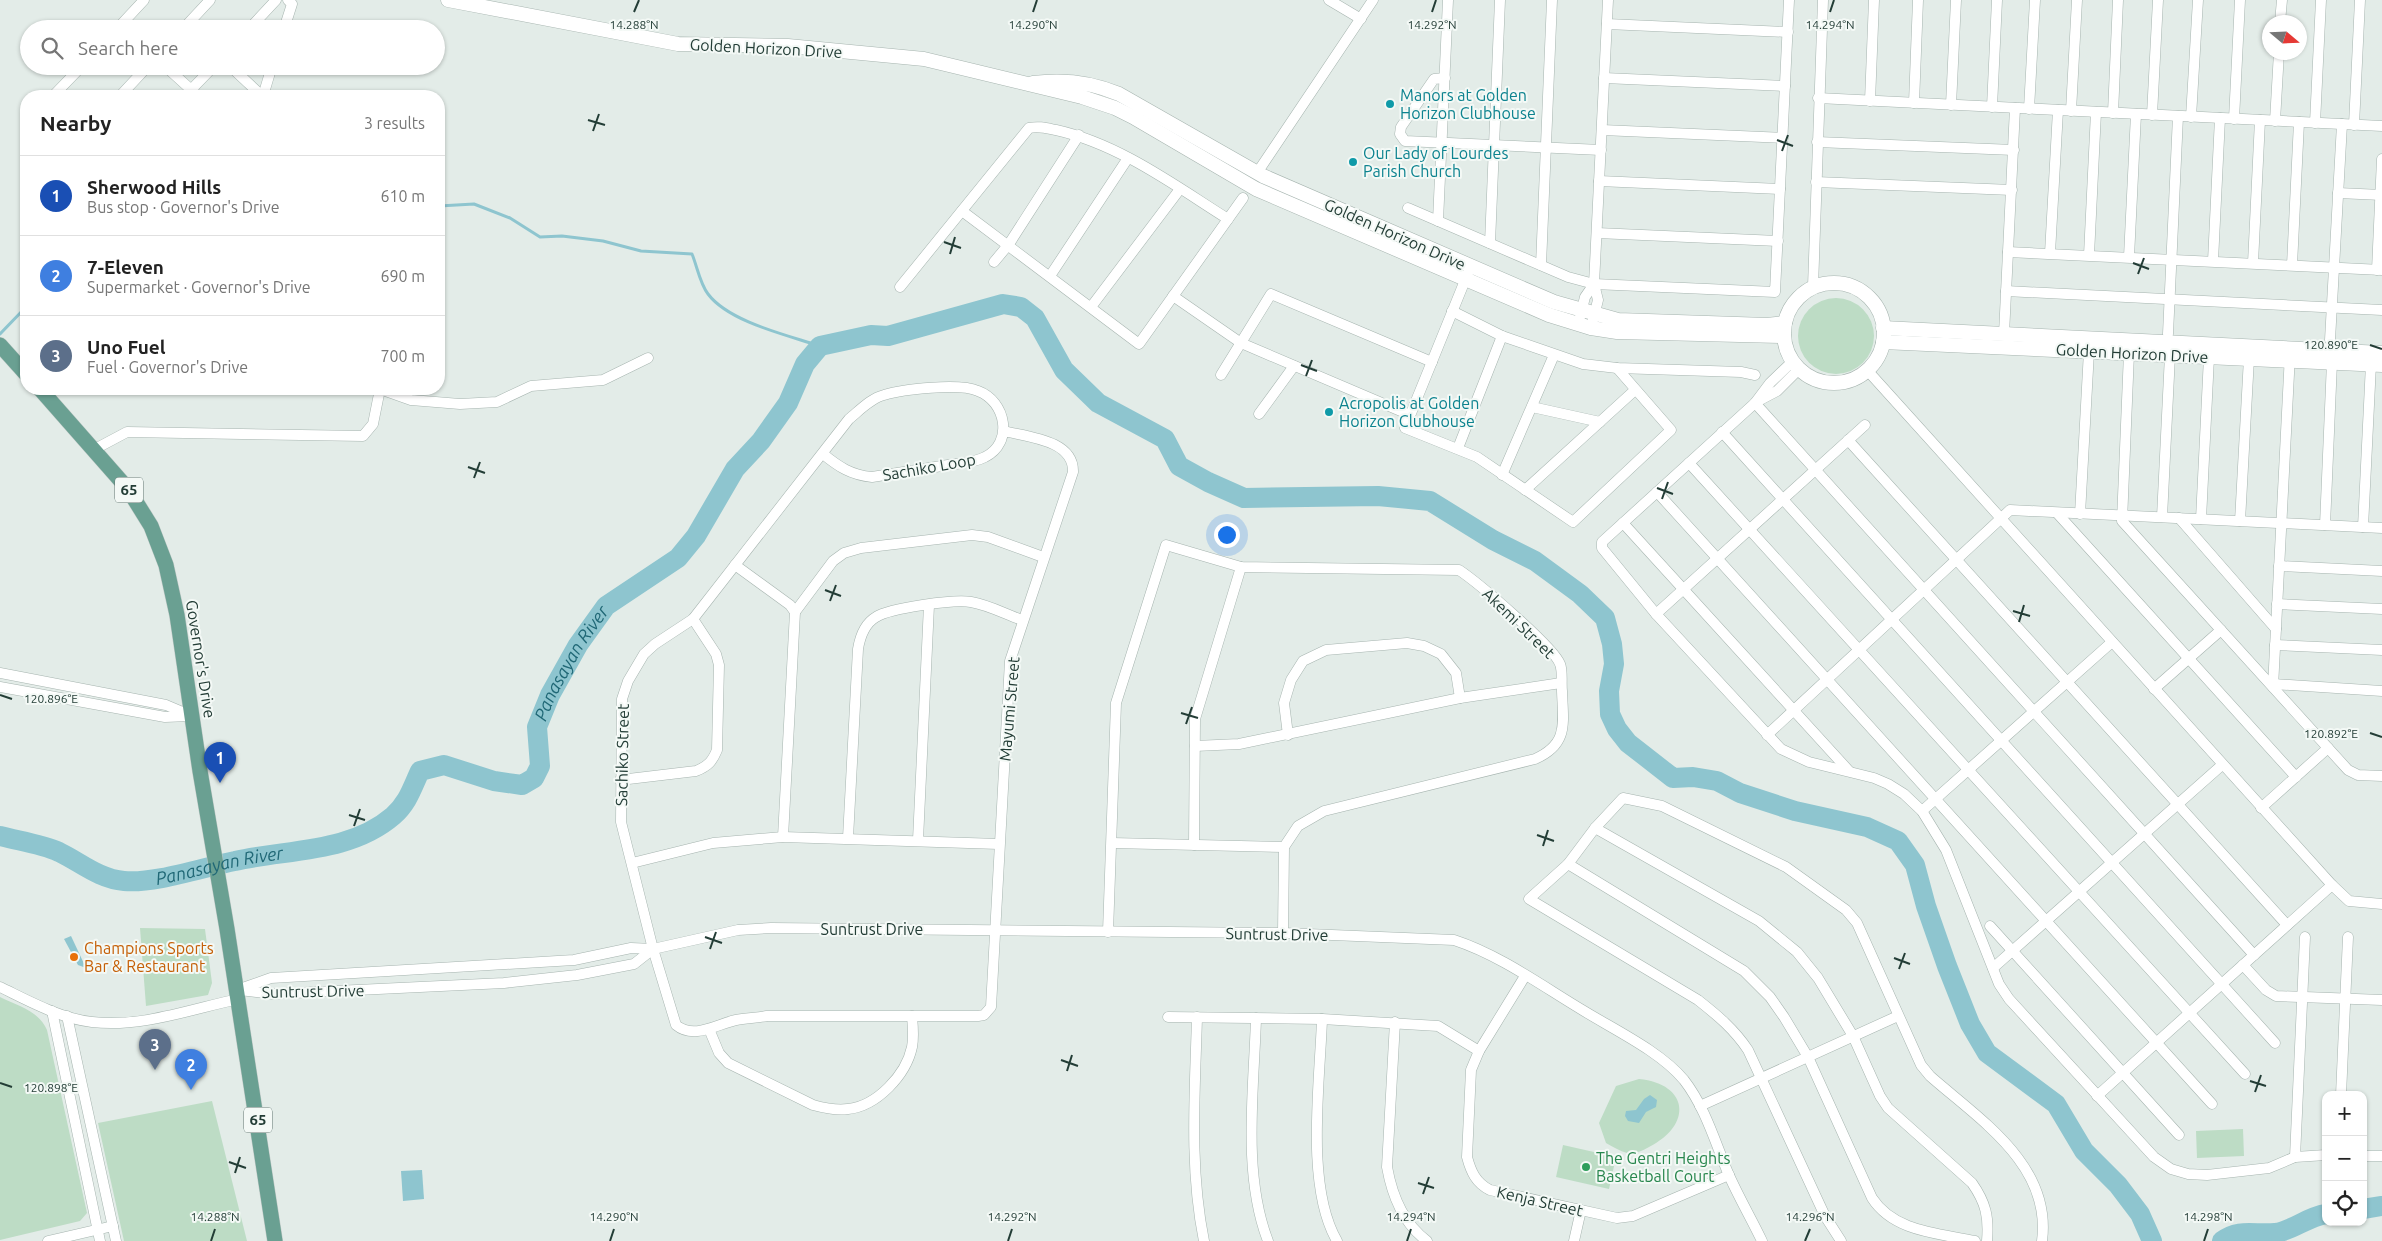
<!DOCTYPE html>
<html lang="en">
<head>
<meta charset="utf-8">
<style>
  :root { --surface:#fff; --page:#f6f6f6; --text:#222; --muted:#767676; --line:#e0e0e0; --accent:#7d4e3f }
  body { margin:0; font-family:Ubuntu,sans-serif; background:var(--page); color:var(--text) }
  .controls { position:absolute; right:15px; bottom:15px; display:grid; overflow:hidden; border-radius:10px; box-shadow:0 1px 4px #0004 }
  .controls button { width:45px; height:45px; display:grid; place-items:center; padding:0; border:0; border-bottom:1px solid var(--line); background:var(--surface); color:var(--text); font:25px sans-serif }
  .compass { position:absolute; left:2262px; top:15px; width:45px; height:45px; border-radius:50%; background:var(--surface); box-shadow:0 1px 4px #0004; rotate:109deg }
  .you { position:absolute; left:1226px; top:534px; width:18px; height:18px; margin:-12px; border:4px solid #fff; border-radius:50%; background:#1a73e8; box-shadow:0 0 0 8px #1a73e833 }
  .badge { display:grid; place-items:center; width:32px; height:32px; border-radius:50%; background:var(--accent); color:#fff; font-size:16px; font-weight:700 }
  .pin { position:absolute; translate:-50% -41px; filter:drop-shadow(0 1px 2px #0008) }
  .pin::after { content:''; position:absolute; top:26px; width:18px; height:15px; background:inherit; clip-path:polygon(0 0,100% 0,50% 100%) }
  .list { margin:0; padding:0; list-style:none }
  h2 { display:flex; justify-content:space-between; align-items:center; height:65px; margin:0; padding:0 20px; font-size:21px }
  h2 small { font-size:16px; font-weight:400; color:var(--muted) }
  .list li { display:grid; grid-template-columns:32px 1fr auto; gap:15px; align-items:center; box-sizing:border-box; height:80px; padding:0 20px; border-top:1px solid var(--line) }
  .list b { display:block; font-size:19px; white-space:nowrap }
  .list p { margin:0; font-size:16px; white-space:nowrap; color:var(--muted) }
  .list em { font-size:16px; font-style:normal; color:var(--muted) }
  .icon { flex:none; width:28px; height:28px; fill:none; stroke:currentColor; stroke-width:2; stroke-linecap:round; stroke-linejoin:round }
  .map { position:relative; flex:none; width:2382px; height:1241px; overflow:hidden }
  .search { position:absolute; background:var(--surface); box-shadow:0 1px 4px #0004; left:20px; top:20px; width:425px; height:55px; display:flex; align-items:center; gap:12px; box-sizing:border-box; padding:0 18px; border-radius:28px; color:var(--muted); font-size:19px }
  .panel { position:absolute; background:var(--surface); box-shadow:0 1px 4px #0004; left:20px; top:90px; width:425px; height:305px; border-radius:20px }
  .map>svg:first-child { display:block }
  .green { fill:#bddcc5 }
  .water { fill:#8ec5cf }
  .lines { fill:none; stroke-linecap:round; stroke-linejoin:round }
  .stream { stroke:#8ec5cf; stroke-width:3 }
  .river { stroke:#8ec5cf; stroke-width:20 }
  .minor-casing { stroke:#a6b4af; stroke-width:11 }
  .tertiary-casing { stroke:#a6b4af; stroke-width:15 }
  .primary-casing { stroke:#c1c9c7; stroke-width:16 }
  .minor { stroke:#fff; stroke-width:10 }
  .tertiary { stroke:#fff; stroke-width:14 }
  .primary { stroke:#6aa092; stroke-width:15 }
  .ticks { fill:none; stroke:#233d36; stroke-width:2 }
  .culture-dot { fill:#0f9aa8; stroke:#f4f9f6; stroke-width:2 }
  .food-dot { fill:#e8710a; stroke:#f4f9f6; stroke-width:2 }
  .leisure-dot { fill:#2e9e5b; stroke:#f4f9f6; stroke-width:2 }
  .labels { text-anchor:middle; stroke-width:4; stroke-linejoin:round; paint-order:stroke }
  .shield { fill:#f4f9f6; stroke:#627570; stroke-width:1 }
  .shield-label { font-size:15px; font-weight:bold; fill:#233d36 }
  .street-label { font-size:16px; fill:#233d36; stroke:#f4f9f6 }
  .culture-label { font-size:16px; fill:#0d838f; stroke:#f4f9f6; text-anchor:start }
  .food-label { font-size:16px; fill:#c56008; stroke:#f4f9f6; text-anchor:start }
  .leisure-label { font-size:16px; fill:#27864d; stroke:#f4f9f6; text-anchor:start }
  .water-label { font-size:18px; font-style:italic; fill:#206876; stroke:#f4f9f6 }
  .ticks-label { font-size:12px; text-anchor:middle; fill:#233d36; stroke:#f4f9f6; stroke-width:4; stroke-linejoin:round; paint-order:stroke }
</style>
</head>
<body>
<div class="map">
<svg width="2382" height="1241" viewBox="0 0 2382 1241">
  <rect width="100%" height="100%" fill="#e3ece8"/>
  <!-- green -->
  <g class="green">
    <circle cx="1836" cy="336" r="38"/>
    <polygon points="140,928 205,929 212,983 208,995 146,1006"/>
    <path d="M0,997C18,1006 39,1011 47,1030L87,1213L80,1221L0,1240Z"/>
    <path d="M1639,1079C1689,1084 1693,1125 1649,1147C1642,1151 1635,1154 1627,1153C1620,1151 1613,1147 1606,1143L1599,1123L1616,1086Z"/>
    <polygon points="212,1101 247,1241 124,1241 98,1123"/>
    <polygon points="2243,1129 2244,1156 2197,1158 2196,1131"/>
    <polygon points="1563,1145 1616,1157 1609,1189 1556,1177"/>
  </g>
  <!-- water -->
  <g class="water">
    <polygon points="71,936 86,968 78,965 64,939"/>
    <polygon points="1650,1095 1657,1100 1656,1107 1646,1112 1639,1123 1628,1121 1625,1116 1626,1111 1636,1110 1644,1099"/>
    <polygon points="422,1170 424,1199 403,1201 401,1171"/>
  </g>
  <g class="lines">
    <!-- stream -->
    <g class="stream">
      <path d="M439,206L474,204L510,218L540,237L562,236L603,241L641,251L692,254C697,266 700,284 708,294C729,322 787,335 820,346"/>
      <polyline points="0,334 26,307"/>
    </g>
    <!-- river -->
    <g class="river">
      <path id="s1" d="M0,836C19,841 41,844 59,852C80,862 99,879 124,881C154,884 204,867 235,861C288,849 350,853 393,816C408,803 412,788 420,771L444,765L494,781L522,785L534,778L540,766L537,727L550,695L578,645L606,606L678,558L696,536L735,469L761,441L788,403L805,364L820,346L871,335L888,336L1003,304L1021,307L1035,318L1064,370L1098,403L1165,439L1179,466L1208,482L1244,498L1378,496L1430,501L1493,540L1535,561L1580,594L1605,618L1612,644L1614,664L1609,691L1610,714L1617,729L1628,743L1673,778L1693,777L1717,781L1740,793L1795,811L1867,827L1898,841L1915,865L1926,906L1947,966L1970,1024L1987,1053L2056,1104L2084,1151L2118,1185L2140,1214L2152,1241"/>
      <polyline points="2363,1209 2382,1206"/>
      <path d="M2222,1241C2239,1228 2255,1235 2275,1233C2292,1231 2307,1217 2326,1214"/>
    </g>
    <defs>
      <g id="minor">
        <polyline points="1329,0 1361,19"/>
        <polyline points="2280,22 2282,0"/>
        <polyline points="1607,24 1788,32"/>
        <polyline points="117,29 144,0"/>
        <polyline points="183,29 210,0"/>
        <polyline points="249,29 276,0"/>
        <polyline points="284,29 292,4 288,0"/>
        <polyline points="165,66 198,96"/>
        <polyline points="230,66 262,96"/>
        <polyline points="1445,78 1434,79 1401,127 1400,134 1405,141 1601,150"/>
        <polyline points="1604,78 1785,86"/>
        <polyline points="53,96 82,66"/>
        <polyline points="120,96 148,66"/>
        <polyline points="185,96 214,66"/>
        <polyline points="263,96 272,66"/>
        <polyline points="1818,98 2382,126"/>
        <polyline points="1870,101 1874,0"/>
        <polyline points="1914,103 1918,0"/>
        <polyline points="1951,105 1956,0"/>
        <polyline points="1992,107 1997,0"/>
        <polyline points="2029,109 2035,0"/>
        <polyline points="2071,111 2077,0"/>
        <polyline points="2113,113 2118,0"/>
        <polyline points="2152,115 2158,0"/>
        <polyline points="2191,117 2198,0"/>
        <polyline points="2234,119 2240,0"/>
        <polyline points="2275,121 2279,52"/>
        <polyline points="2315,123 2321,0"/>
        <polyline points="2354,125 2360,0"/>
        <polyline points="1602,130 1783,138"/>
        <polyline points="1817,142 2014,150"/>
        <polyline points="1257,173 1373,0"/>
        <polyline points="1599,181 1780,189"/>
        <polyline points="1816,182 2012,190"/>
        <polyline points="2338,193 2382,195"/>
        <polyline points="1408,208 1568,277 1594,284 1775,292 1789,0"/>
        <polyline points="962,211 1139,344 1243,198"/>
        <polyline points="1438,221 1448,0"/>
        <polyline points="1597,233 1778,241"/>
        <polyline points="1490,243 1500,0"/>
        <polyline points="2008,252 2382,270"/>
        <polyline points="2050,253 2058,110"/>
        <polyline points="2089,255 2096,112"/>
        <polyline points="2129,257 2136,114"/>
        <polyline points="2213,261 2220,118"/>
        <polyline points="994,262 1009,244 1079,135"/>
        <polyline points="2253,263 2260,120"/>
        <polyline points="1541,265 1552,0"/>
        <polyline points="2292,265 2299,122"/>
        <polyline points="2377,270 2382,159"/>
        <polyline points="1468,273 1405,428 1477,457 1573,522 1671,430 1617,368"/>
        <polyline points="1050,276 1128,158"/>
        <path d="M900,287L1029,128C1039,126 1046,128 1056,130C1119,144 1174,185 1228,219"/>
        <polyline points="1813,287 1823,0"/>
        <polyline points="2006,291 2382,310"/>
        <polyline points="1173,296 1241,343 1410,415"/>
        <polyline points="1091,307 1180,189"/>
        <polyline points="1452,311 1502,336 1583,364 1617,368 1741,372 1755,375"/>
        <polyline points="1580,317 1585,297 1594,284"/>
        <polyline points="1591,328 1598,300 1594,284 1608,0"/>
        <polyline points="2004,334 2015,108"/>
        <polyline points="2168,334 2178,116"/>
        <polyline points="2330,340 2342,124"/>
        <polyline points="2129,353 2122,521 2348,770 2358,775 2382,776"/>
        <polyline points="1793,361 1770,383 1755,403 1602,542 1602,548 1656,614 1781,749 1809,762 1874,778 1888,784 1904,794 1922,811 1946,850 1999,984 2009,999 2154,1157 2171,1169 2188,1174 2207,1175 2269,1168 2295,1157 2326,1155"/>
        <polyline points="1867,370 2332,885 2349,901 2382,904"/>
        <polyline points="1221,375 1271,294 1432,362"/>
        <polyline points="380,389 411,400 460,404 497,402 531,386 603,380 648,358"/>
        <polyline points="1758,401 1777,391 1799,369"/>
        <polyline points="1755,403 2254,955"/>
        <polyline points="1532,407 1600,422"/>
        <polyline points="1259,414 1294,366"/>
        <polyline points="1722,432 2275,1043"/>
        <polyline points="1848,440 2287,925"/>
        <polyline points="1458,448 1502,336"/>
        <polyline points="95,449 127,432 363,436 373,424 380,389"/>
        <path d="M823,454C839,467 851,475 872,477C897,473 922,469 948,465C960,463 974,463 985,457C1014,443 1006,401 978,391C960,383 903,389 884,395C871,398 859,411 849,419L693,619L655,644L644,654L628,681L622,699L621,822L653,949L676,1025C694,1040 717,1024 736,1020C746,1018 757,1018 767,1016H978L984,1015L991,1007L1010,661L1073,472C1074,440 1028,437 1004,431"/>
        <polyline points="1689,463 2245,1074"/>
        <polyline points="1502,475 1554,355"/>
        <polyline points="1525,490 1635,390"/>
        <polyline points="1657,492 2212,1104"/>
        <polyline points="2057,513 2296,777"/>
        <polyline points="2080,514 2089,351"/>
        <polyline points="2162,517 2170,355"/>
        <polyline points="2179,518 2276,629"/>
        <polyline points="2201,519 2209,357"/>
        <polyline points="2240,521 2249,358"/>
        <polyline points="1623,523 1849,771"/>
        <polyline points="2325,525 2332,362"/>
        <polyline points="2363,527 2371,364"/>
        <polyline points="735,565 790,605 795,612 783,837"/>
        <polyline points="2279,566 2382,571"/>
        <polyline points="2277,604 2382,609"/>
        <polyline points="795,612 833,561 844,553 861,548 972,535 988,537 1043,557"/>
        <polyline points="1656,614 1865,425"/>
        <polyline points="2275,645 2382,650"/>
        <polyline points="0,673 166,705 192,716"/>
        <polyline points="2273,684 2382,691"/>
        <polyline points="0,687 165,717 189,716"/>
        <polyline points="2273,687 2290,354"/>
        <polyline points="2154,689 2221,630"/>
        <polyline points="1288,735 1284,703 1291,680 1303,661 1326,650 1407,643 1424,646 1441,654 1456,673 1460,698"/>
        <polyline points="1767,735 2010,510 2382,528"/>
        <polyline points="1195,746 1239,744 1460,698 1561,683"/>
        <path d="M620,780L696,771C708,766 712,762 717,750L719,665L716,654L693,619"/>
        <polyline points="2261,808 2328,748"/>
        <polyline points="1922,811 2112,642"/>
        <path d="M1595,828L1759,921L1797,952L1818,978L1853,1036L1880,1096L1888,1108L1972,1183C1986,1203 1989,1217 1987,1241"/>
        <path d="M848,838L858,649C860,637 864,624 876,617C890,608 955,599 971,602C989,605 1005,614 1022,620"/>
        <polyline points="918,840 929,605"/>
        <polyline points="1112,843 1284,847"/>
        <polyline points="1194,845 1195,719 1241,567"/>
        <polyline points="632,863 713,843 783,837 999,844"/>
        <path d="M1568,864L1744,971L1770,997L1784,1017L1808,1057L1872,1198C1894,1232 1938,1233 1975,1241"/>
        <polyline points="1990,926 2179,1135"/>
        <path d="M1108,932L1116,703L1166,545L1241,567L1459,570C1477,582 1554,647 1560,664C1563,671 1561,683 1562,691C1563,723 1569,744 1535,759L1324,811L1298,826L1284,847L1283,933"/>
        <polyline points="2243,965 2266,990 2276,996 2382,1000"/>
        <polyline points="1993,968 2222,765"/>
        <path d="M1525,976L1479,1051L1471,1070L1467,1157C1471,1172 1476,1183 1490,1190L1617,1218L1633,1216L1729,1175"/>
        <path d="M0,987C29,1001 59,1018 92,1022C140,1028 192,1009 238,999"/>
        <path d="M237,990L271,978L574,960L631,948L653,949L738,930L771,928L1283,933L1454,940C1500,955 1542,986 1584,1011C1615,1030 1661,1052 1684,1080C1705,1107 1715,1142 1728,1173C1738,1196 1751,1218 1762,1241"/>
        <polyline points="240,990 273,994 504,983 577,975 634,964 653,949"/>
        <polyline points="52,1011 100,1241"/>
        <polyline points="67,1016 116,1241"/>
        <polyline points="1168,1017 1322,1019 1438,1026 1479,1051"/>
        <path d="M1197,1017C1195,1092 1189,1167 1204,1241"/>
        <path d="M1256,1018C1254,1089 1242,1174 1268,1241"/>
        <path d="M1322,1019C1320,1082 1305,1186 1337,1241"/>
        <path d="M1395,1022L1387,1167C1392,1195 1404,1224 1427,1241"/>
        <path d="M709,1029L719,1053L728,1063L813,1105C824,1108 836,1111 848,1109C877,1106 906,1075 912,1047C914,1037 913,1027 912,1016"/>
        <polyline points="2341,1095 2348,937"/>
        <polyline points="2097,1096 2332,885"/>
        <polyline points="1700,1106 1898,1016"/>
        <polyline points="2363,1156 2382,1156"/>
        <polyline points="2295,1157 2305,937"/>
        <polyline points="48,1241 113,1226"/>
        <polyline points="1574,1241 1581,1210"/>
        <path d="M1841,1241L1825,1216L1748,1050C1734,1029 1717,1015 1698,1000L1529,899L1568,864L1595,828L1623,798L1662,806L1786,867L1846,910L1857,923L1921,1065L1930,1076C1980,1120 2052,1165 2042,1241"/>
      </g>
      <g id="tertiary">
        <polyline points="448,0 678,44 788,46 924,59 1082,97 1115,108 1133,117 1256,189 1549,315 1591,328 1617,332 1784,336"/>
        <path d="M1033,83C1063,79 1091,82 1119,94L1263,176L1554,302L1618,320L1767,325L1785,323"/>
        <circle cx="1834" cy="333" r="50"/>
        <polyline points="1883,328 2382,353"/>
        <polyline points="1883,342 2382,365"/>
      </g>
      <g id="primary">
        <polyline points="0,345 26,374"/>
        <polyline points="40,389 128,489 151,526 166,565 177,615 200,771 227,929 275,1241"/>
      </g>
    </defs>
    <!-- minor casing -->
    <use href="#minor" class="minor-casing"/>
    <!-- tertiary casing -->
    <use href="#tertiary" class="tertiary-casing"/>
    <!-- primary casing -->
    <use href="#primary" class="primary-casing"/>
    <!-- minor -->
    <use href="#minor" class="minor"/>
    <!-- tertiary -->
    <use href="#tertiary" class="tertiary"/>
    <!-- primary -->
    <use href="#primary" class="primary"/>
  </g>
  <!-- ticks -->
  <path class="ticks" d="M634,12L639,0M1033,12L1037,0M1432,12L1436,0M1830,12L1834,0M588,120L605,125M593,131L599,114M1777,140L1793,146M1782,151L1788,135M944,242L961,248M950,254L955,237M2133,263L2149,269M2138,274L2144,258M2370,345L2382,349M1301,365L1317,371M1306,376L1312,360M468,467L485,473M474,478L480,462M1657,488L1673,494M1662,499L1668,482M825,590L841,596M830,601L836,585M2013,611L2030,616M2019,622L2024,605M0,695L12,699M1181,713L1198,718M1186,724L1192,707M2370,733L2382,737M349,815L365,820M354,826L360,809M1537,835L1554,841M1543,846L1548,830M705,937L722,943M710,949L716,932M1894,958L1910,964M1899,969L1905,953M1061,1060L1078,1066M1067,1071L1072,1055M2250,1081L2266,1086M0,1083L12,1087M2255,1092L2261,1075M229,1162L246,1168M235,1173L240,1157M1418,1183L1434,1188M1423,1194L1429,1177M211,1241L215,1229M610,1241L614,1229M1008,1241L1012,1229M1407,1241L1411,1229M1805,1241L1810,1229M2204,1241L2208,1229"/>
  <!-- markers -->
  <g class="culture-dot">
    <circle cx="1390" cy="104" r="5"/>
    <circle cx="1353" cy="162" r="5"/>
    <circle cx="1329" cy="412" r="5"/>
  </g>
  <circle class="food-dot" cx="74" cy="957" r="5"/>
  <circle class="leisure-dot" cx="1586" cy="1167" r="5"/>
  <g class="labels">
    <!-- shield labels -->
    <g class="shield">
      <rect x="115" y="477.5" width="28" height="25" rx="4"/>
      <rect x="244" y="1107.5" width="28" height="25" rx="4"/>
    </g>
    <g class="shield-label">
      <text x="129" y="495">65</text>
      <text x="258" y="1125">65</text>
    </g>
    <!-- street labels -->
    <g class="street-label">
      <text transform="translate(766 48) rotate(3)" y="6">Golden Horizon Drive</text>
      <text transform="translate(1395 234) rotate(24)" y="6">Golden Horizon Drive</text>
      <text transform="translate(2132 353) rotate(3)" y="6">Golden Horizon Drive</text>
      <text transform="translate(929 467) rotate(-10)" y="6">Sachiko Loop</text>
      <text transform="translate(1519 623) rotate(44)" y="6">Akemi Street</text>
      <text transform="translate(201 659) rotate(81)" y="6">Governor's Drive</text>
      <text transform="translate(1009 709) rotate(-85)" y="6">Mayumi Street</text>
      <text transform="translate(622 755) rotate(-89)" y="6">Sachiko Street</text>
      <text x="872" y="935">Suntrust Drive</text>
      <text transform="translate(1277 934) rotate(1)" y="6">Suntrust Drive</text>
      <text transform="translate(313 991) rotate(-1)" y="6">Suntrust Drive</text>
      <text transform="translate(1540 1201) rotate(13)" y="6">Kenja Street</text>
    </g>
    <!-- culture labels -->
    <g class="culture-label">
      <text x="1400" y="101">Manors at Golden<tspan x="1400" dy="18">Horizon Clubhouse</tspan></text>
      <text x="1363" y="159">Our Lady of Lourdes<tspan x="1363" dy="18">Parish Church</tspan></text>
      <text x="1339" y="409">Acropolis at Golden<tspan x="1339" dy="18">Horizon Clubhouse</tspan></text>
    </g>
    <!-- food labels -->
    <g class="food-label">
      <text x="84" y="954">Champions Sports<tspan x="84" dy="18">Bar &amp; Restaurant</tspan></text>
    </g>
    <!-- leisure labels -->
    <g class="leisure-label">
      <text x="1596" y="1164">The Gentri Heights<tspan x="1596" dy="18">Basketball Court</tspan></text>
    </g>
    <!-- water labels -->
    <g class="water-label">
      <text dy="6" stroke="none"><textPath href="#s1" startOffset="710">Panasayan River</textPath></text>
      <text dy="6" stroke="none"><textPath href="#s1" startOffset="230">Panasayan River</textPath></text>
    </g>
  </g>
  <g class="ticks-label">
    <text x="634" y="29">14.288°N</text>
    <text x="1033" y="29">14.290°N</text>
    <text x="1432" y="29">14.292°N</text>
    <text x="1830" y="29">14.294°N</text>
    <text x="2331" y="349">120.890°E</text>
    <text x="51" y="703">120.896°E</text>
    <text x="2331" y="738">120.892°E</text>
    <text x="51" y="1092">120.898°E</text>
    <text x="215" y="1221">14.288°N</text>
    <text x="614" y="1221">14.290°N</text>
    <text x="1012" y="1221">14.292°N</text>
    <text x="1411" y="1221">14.294°N</text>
    <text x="1810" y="1221">14.296°N</text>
    <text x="2208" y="1221">14.298°N</text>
  </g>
</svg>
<div class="controls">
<button>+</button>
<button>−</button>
<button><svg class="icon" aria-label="locate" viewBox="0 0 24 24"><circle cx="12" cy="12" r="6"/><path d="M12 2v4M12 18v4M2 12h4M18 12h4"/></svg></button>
</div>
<svg class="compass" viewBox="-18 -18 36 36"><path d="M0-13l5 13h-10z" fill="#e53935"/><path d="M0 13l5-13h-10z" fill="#767676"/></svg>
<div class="you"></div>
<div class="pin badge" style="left:220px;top:783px;background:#1a4fb4">1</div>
<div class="pin badge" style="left:191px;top:1090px;background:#3f7fe0">2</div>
<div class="pin badge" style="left:155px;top:1070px;background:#5c6f8a">3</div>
<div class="search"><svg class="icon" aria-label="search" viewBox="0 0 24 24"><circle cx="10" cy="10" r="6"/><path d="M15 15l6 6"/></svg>Search here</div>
<section class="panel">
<h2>Nearby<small>3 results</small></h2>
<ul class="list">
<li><span class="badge" style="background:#1a4fb4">1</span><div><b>Sherwood Hills</b><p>Bus stop · Governor's Drive</p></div><em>610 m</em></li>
<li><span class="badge" style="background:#3f7fe0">2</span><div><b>7-Eleven</b><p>Supermarket · Governor's Drive</p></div><em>690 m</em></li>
<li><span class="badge" style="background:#5c6f8a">3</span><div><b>Uno Fuel</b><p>Fuel · Governor's Drive</p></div><em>700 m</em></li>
</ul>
</section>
</div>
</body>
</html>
